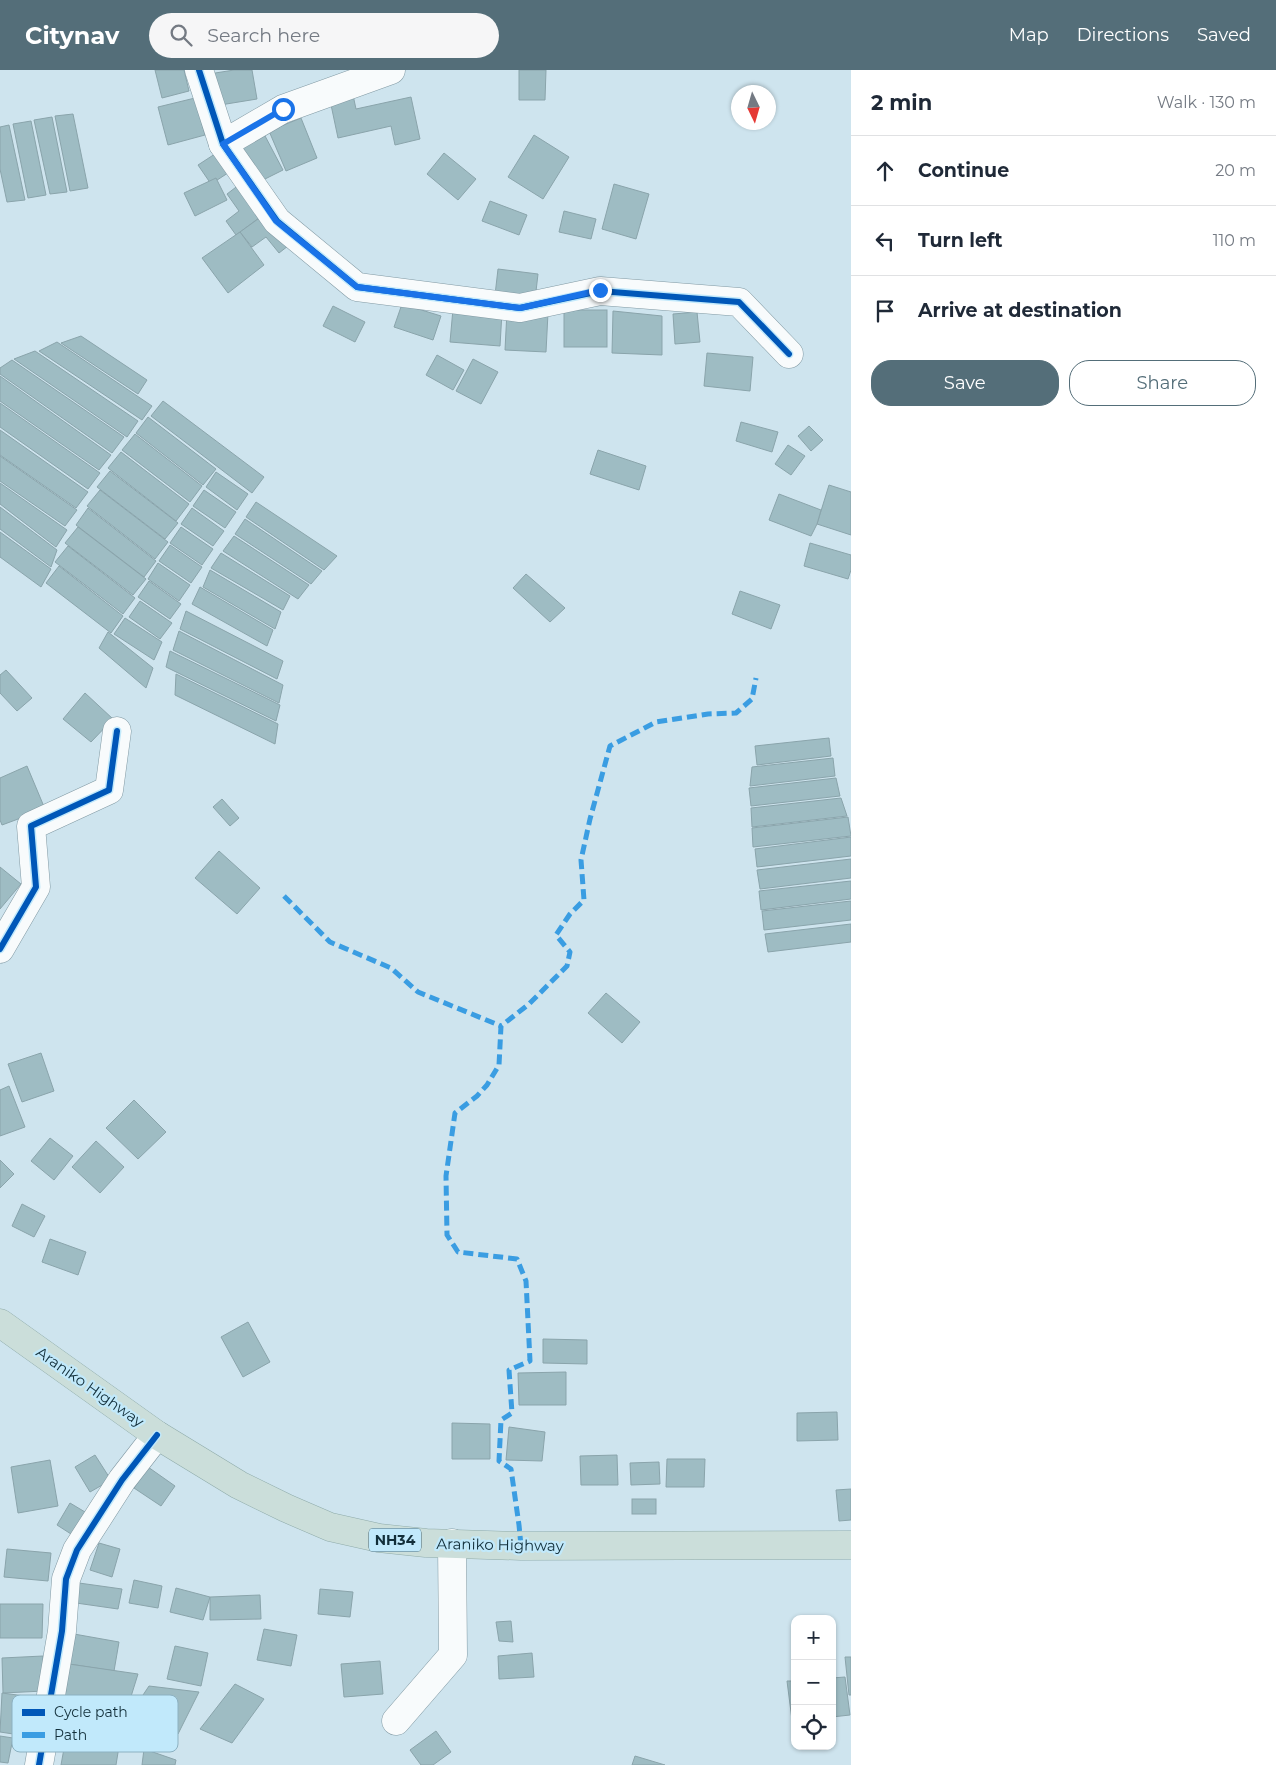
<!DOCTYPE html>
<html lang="en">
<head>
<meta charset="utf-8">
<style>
  :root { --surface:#fff; --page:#f6f6f7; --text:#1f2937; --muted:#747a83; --line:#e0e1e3; --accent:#546e79 }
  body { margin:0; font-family:Montserrat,sans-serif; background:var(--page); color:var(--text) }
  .controls { position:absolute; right:15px; bottom:15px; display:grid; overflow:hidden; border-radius:10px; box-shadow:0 1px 4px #0004 }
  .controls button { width:45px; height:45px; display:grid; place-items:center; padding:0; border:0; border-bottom:1px solid var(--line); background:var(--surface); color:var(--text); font:25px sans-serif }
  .compass { position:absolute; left:731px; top:15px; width:45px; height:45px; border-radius:50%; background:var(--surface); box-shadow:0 1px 4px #0004; rotate:175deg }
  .stop { position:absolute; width:15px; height:15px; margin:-11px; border:4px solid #1a73e8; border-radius:50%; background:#fff }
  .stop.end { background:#1a73e8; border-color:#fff; box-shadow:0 1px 5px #0008 }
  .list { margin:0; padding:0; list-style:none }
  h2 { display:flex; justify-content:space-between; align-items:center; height:65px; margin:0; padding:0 20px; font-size:21px }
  h2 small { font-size:16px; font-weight:400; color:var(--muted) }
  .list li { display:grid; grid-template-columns:32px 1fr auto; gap:15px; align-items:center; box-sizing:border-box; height:70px; padding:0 20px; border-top:1px solid var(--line) }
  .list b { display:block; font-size:19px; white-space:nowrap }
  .list em { font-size:16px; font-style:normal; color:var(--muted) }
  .actions { display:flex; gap:10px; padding:15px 20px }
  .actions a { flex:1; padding:11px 0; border:1px solid var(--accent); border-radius:20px; text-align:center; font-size:18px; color:var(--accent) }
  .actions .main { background:var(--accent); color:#fff }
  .icon { flex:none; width:28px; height:28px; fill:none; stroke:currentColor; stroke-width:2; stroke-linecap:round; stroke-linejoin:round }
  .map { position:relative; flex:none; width:851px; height:1695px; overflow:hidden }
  header { display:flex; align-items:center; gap:30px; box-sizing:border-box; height:70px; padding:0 25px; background:var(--accent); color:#fff }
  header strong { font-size:24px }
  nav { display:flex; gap:28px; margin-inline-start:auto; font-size:18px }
  .search { width:350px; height:45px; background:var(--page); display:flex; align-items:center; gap:12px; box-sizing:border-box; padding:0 18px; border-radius:28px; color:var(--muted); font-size:19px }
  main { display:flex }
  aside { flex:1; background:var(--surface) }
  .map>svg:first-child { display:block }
  .building { fill:#9ebcc3; stroke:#8aa4ab }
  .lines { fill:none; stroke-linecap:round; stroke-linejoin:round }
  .minor-casing { stroke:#8199a3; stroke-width:29 }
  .highway-casing { stroke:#8fabaa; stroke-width:29 }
  .minor { stroke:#f8fbfc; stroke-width:28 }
  .highway { stroke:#cbdeda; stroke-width:28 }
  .quiet { stroke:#3a9de2; stroke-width:5; stroke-dasharray:10 5; stroke-linecap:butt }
  .cycleway-casing { stroke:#c1e9fb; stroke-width:9 }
  .cycleway { stroke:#0057b8; stroke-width:6 }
  .route { stroke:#1a73e8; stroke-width:6 }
  .labels { text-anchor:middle; stroke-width:4.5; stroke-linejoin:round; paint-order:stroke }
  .shield { fill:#c1e9fb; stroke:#466774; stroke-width:1 }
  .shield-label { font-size:14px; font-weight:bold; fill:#122f3a }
  .street-label { font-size:15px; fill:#122f3a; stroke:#c1e9fb }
  .key { fill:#c1e9fb; stroke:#8cb1c1; stroke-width:1 }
  .key-label { font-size:14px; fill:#122f3a }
</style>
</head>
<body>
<header>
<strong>Citynav</strong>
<div class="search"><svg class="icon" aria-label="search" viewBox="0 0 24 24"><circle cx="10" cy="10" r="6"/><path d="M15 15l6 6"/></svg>Search here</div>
<nav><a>Map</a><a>Directions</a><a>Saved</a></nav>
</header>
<main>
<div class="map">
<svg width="851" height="1695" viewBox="0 0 851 1695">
  <rect width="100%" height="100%" fill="#cee4ee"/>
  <!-- building -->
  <g class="building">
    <polygon points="155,0 184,0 189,21 162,28"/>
    <polygon points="234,0 252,0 257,29 214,36 209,4"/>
    <polygon points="519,0 546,0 545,30 519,30"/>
    <polygon points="353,25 356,39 411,27 420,69 395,75 391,56 338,68 330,30"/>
    <polygon points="195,28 205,65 168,75 158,37"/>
    <polygon points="73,44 88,118 70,121 55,46"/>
    <polygon points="52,47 67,122 50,124 34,50"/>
    <polygon points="301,48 317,88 286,101 269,61"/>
    <polygon points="31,51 46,125 28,128 13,54"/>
    <polygon points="9,55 25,130 7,132 0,99 0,57"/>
    <polygon points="264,64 283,100 255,114 237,78"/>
    <polygon points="534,65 569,87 543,129 508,107"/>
    <polygon points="218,82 231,101 211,114 198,95"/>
    <polygon points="444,83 476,109 458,130 427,104"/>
    <polygon points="216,108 227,130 195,146 184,123"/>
    <polygon points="244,111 267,142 236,165 226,151 239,141 227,124"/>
    <polygon points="614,114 649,124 636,169 602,159"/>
    <polygon points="490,131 527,145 519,165 482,151"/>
    <polygon points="564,141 596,149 591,169 559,162"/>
    <polygon points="265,144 288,176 279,183 266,167 252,177 240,162"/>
    <polygon points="240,162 264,195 228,223 202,188"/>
    <polygon points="498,199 538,204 535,230 495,225"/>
    <polygon points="402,234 441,246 433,270 394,257"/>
    <polygon points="333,236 365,252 355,272 323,256"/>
    <polygon points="453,239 502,242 500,276 450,272"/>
    <rect x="564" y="240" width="43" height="37"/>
    <polygon points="507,241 548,243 546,282 505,280"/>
    <polygon points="613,241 662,246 662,285 612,283"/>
    <polygon points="697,242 700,272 675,274 673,244"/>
    <polygon points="81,266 147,310 138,324 61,273"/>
    <polygon points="57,272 152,336 142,350 39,281"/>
    <polygon points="35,281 138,351 127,367 14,289"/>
    <polygon points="707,283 753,287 750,321 704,316"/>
    <polygon points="437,285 464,300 453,320 426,305"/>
    <polygon points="473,289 498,302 481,334 456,321"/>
    <polygon points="12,290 124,367 112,383 0,304 0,298"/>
    <polygon points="0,306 111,385 99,400 0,331"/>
    <polygon points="163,331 264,407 252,423 151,346"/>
    <polygon points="0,333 100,403 88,419 0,357"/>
    <polygon points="148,347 216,399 203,415 136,363"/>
    <polygon points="741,352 778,362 772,382 736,371"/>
    <polygon points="809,356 823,370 811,381 798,366"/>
    <polygon points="0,360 88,422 76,438 0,385"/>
    <polygon points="135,364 202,416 190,432 122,380"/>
    <polygon points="788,375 805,386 791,405 775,394"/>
    <polygon points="598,380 646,396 639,420 590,404"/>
    <polygon points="121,382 189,434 176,451 108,398"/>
    <polygon points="0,386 77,440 65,456 0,411"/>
    <polygon points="110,401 178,453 165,469 97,417"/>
    <polygon points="216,402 248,424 237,440 206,417"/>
    <polygon points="0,413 67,460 56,477 0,434"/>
    <polygon points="829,415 851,422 851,465 817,454"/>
    <polygon points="100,420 168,472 155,489 87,436"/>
    <polygon points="204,420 236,442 225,458 193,436"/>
    <polygon points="779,424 821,440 817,454 811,466 769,450"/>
    <polygon points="256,432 337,486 324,500 246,447"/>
    <polygon points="0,437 57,480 51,497 0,459"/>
    <polygon points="88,438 156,491 144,507 76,455"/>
    <polygon points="192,438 224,461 213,476 181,454"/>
    <polygon points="245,449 322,501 311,514 235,464"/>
    <polygon points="78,457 146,509 133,525 65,473"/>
    <polygon points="181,457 213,479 202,495 170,473"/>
    <polygon points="0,462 51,499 41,517 0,487"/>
    <polygon points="234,466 309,515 298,529 223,481"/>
    <polygon points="810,473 851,485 851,500 848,509 804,496"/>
    <polygon points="170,475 202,497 191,513 159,491"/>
    <polygon points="68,476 135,528 123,544 55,492"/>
    <polygon points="221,483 290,526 283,540 211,498"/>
    <polygon points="158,493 190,515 179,531 148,509"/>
    <polygon points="59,496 123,546 111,563 46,513"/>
    <polygon points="210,500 281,542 275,559 203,517"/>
    <polygon points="526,504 565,538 550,552 513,518"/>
    <polygon points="149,511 181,534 170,549 138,527"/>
    <polygon points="200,517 273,560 267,576 192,534"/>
    <polygon points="740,521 780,535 771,559 732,544"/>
    <polygon points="140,531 172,553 160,569 129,547"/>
    <polygon points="186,541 283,591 277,609 180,559"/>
    <polygon points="125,548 162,572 154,590 114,564"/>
    <polygon points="179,561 283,615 279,633 173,580"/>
    <polygon points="108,562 153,598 146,618 99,578"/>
    <polygon points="170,581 280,635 276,651 166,597"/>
    <polygon points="6,600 32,628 17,641 0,623 0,605"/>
    <polygon points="176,604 278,654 275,674 175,625"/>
    <polygon points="85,623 113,649 91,672 63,649"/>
    <polygon points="829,668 831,686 757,695 755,676"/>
    <polygon points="833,688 835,706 750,716 752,697"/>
    <polygon points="27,696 45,739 2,755 0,750 0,708"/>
    <polygon points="836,708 840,726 751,736 749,718"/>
    <polygon points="841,728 847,746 752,757 751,738"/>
    <polygon points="222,729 239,748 230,756 213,737"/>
    <polygon points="848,747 851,766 753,777 752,758"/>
    <polygon points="851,767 851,786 757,797 755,779"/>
    <polygon points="219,781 260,818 237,844 195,808"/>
    <polygon points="851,789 851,808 760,819 757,800"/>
    <polygon points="0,797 21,814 0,839"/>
    <polygon points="851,811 851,829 761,840 759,821"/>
    <polygon points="851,831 851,850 764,860 762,841"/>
    <polygon points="851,854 851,872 768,882 765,864"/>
    <polygon points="606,923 640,952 622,973 588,943"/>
    <polygon points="41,983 54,1021 22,1032 8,994"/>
    <polygon points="9,1016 25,1057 0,1066 0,1020"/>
    <polygon points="134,1030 166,1062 138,1089 106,1058"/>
    <polygon points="50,1068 73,1086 54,1110 31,1091"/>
    <polygon points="96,1071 124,1097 100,1123 72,1097"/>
    <polygon points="0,1090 14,1104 0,1118"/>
    <polygon points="22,1134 45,1146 34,1167 12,1156"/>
    <polygon points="50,1169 86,1182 78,1205 42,1192"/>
    <polygon points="248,1252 270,1292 243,1307 221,1267"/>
    <polygon points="543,1269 587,1270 587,1294 543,1293"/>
    <polygon points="566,1302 566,1335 519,1335 518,1303"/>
    <polygon points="837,1342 838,1370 797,1371 797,1343"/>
    <polygon points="452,1353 490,1354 490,1389 452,1389"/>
    <polygon points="509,1357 545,1362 542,1391 506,1390"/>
    <polygon points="95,1385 111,1410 90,1422 75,1397"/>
    <polygon points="617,1385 618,1415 581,1415 580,1386"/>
    <polygon points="667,1389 705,1389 704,1417 666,1417"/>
    <polygon points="50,1390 58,1436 18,1443 11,1397"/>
    <polygon points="659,1392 660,1414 631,1415 630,1393"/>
    <polygon points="148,1397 175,1416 161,1436 134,1418"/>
    <polygon points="851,1419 851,1450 839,1451 836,1420"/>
    <rect x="632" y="1429" width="24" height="15"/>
    <polygon points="70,1433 85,1442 71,1464 57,1455"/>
    <polygon points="99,1473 120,1479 112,1507 90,1500"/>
    <polygon points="7,1479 51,1483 48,1511 4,1507"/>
    <polygon points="134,1510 162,1516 158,1538 129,1533"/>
    <polygon points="79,1513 122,1519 118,1539 76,1533"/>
    <polygon points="176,1518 210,1527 203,1550 170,1542"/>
    <polygon points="320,1519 353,1522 350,1547 318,1544"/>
    <polygon points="260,1525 261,1549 210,1550 210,1527"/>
    <polygon points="0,1534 43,1534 42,1568 0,1568"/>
    <polygon points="511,1551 513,1572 499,1571 496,1552"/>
    <polygon points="264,1559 297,1565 291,1596 257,1590"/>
    <polygon points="74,1564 119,1572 114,1601 69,1594"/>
    <polygon points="175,1576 208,1583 201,1616 167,1609"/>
    <polygon points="532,1583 534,1607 499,1609 498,1586"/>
    <polygon points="43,1586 44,1621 3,1623 2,1588"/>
    <polygon points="845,1587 851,1587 851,1625 849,1625"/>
    <polygon points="380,1591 383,1624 344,1627 341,1594"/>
    <polygon points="69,1594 138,1604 124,1649 63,1645"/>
    <polygon points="845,1607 850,1645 832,1647 832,1608"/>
    <polygon points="787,1611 795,1611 795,1650 792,1650"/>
    <polygon points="235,1614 264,1629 232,1673 200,1659"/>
    <polygon points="149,1616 199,1622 178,1664 133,1640"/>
    <polygon points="2,1623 25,1626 20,1665 0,1662"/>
    <polygon points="436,1661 451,1682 433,1695 421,1695 410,1680"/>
    <polygon points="67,1662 120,1670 116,1695 61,1695"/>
    <polygon points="0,1666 13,1668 8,1693 0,1692"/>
    <polygon points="144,1679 176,1690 175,1695 142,1695"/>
    <polygon points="635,1686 665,1695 632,1695"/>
  </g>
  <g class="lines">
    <defs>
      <g id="minor">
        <polyline points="199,0 223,74 277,151 357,217 520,238 600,221 739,232 789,284"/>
        <polyline points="223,74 283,39 391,0"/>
        <polyline points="0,879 36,817 31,756 109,720 117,661"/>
        <polyline points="396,1651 453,1585 452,1473"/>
        <polyline points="39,1695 62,1561 66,1509 77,1480 122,1410 157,1365"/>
      </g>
      <polyline id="highway" points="0,1253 157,1365 239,1415 286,1438 330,1457 379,1468 426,1473 521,1476 851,1475"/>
    </defs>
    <!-- minor casing -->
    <use href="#minor" class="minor-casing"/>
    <!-- highway casing -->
    <use href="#highway" class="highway-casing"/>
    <!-- minor -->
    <use href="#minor" class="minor"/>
    <!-- highway -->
    <use href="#highway" class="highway"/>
    <!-- quiet -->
    <g class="quiet">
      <polyline points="284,826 330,872 391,898 418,922 501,956"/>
      <polyline points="521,1476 519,1455 511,1399 499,1391 501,1350 512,1343 509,1300 530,1291 526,1211 517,1189 458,1182 447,1165 446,1106 455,1043 477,1026 487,1015 499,995 501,956 529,934 567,896 570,882 556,865 570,844 584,830 581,790 590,749 610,676 656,652 708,644 736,643 752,629 756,608"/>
    </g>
    <defs>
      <g id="cycleway">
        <polyline points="199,0 223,74 277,151 357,217 520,238 600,221 739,232 789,284"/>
        <polyline points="0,879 36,817 31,756 109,720 117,661"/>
        <polyline points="39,1695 62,1561 66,1509 77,1480 122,1410 157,1365"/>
      </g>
    </defs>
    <!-- cycleway casing -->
    <use href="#cycleway" class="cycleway-casing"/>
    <!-- cycleway -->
    <use href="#cycleway" class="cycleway"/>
  </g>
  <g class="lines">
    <!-- route -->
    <polyline class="route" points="283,39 223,74 276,151 357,217 520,238 600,220"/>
  </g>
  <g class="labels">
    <!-- shield labels -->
    <rect class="shield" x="369" y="1458.5" width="52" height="23" rx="4"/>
    <g class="shield-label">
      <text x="395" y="1475">NH34</text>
    </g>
    <!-- street labels -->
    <g class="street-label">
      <text transform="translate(90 1317) rotate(35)" y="5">Araniko Highway</text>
      <text transform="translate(500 1475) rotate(1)" y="5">Araniko Highway</text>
    </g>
  </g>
  <!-- legend -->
  <rect x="12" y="1625" width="166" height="57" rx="8" class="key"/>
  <rect x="22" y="1639" width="23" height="7" fill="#0057b8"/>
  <rect x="22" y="1662" width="23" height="6" fill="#3a9de2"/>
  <g class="key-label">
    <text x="54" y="1647">Cycle path</text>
    <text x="54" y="1670">Path</text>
  </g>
</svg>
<div class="controls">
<button>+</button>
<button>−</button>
<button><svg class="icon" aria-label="locate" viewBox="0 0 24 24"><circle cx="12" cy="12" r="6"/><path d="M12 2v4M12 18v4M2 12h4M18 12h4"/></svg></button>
</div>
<svg class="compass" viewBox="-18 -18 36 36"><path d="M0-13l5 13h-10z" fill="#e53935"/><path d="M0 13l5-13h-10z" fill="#747a83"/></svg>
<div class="stop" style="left:283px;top:39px"></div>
<div class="stop end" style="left:600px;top:220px"></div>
</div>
<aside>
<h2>2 min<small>Walk · 130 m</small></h2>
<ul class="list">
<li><svg class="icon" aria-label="ahead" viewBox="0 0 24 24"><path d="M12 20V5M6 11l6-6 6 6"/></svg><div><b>Continue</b></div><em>20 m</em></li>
<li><svg class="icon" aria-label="left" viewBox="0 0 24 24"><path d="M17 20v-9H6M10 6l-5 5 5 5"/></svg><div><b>Turn left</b></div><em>110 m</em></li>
<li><svg class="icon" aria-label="arrive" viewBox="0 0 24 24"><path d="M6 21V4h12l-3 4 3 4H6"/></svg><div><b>Arrive at destination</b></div></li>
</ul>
<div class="actions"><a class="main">Save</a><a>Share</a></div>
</aside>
</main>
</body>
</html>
